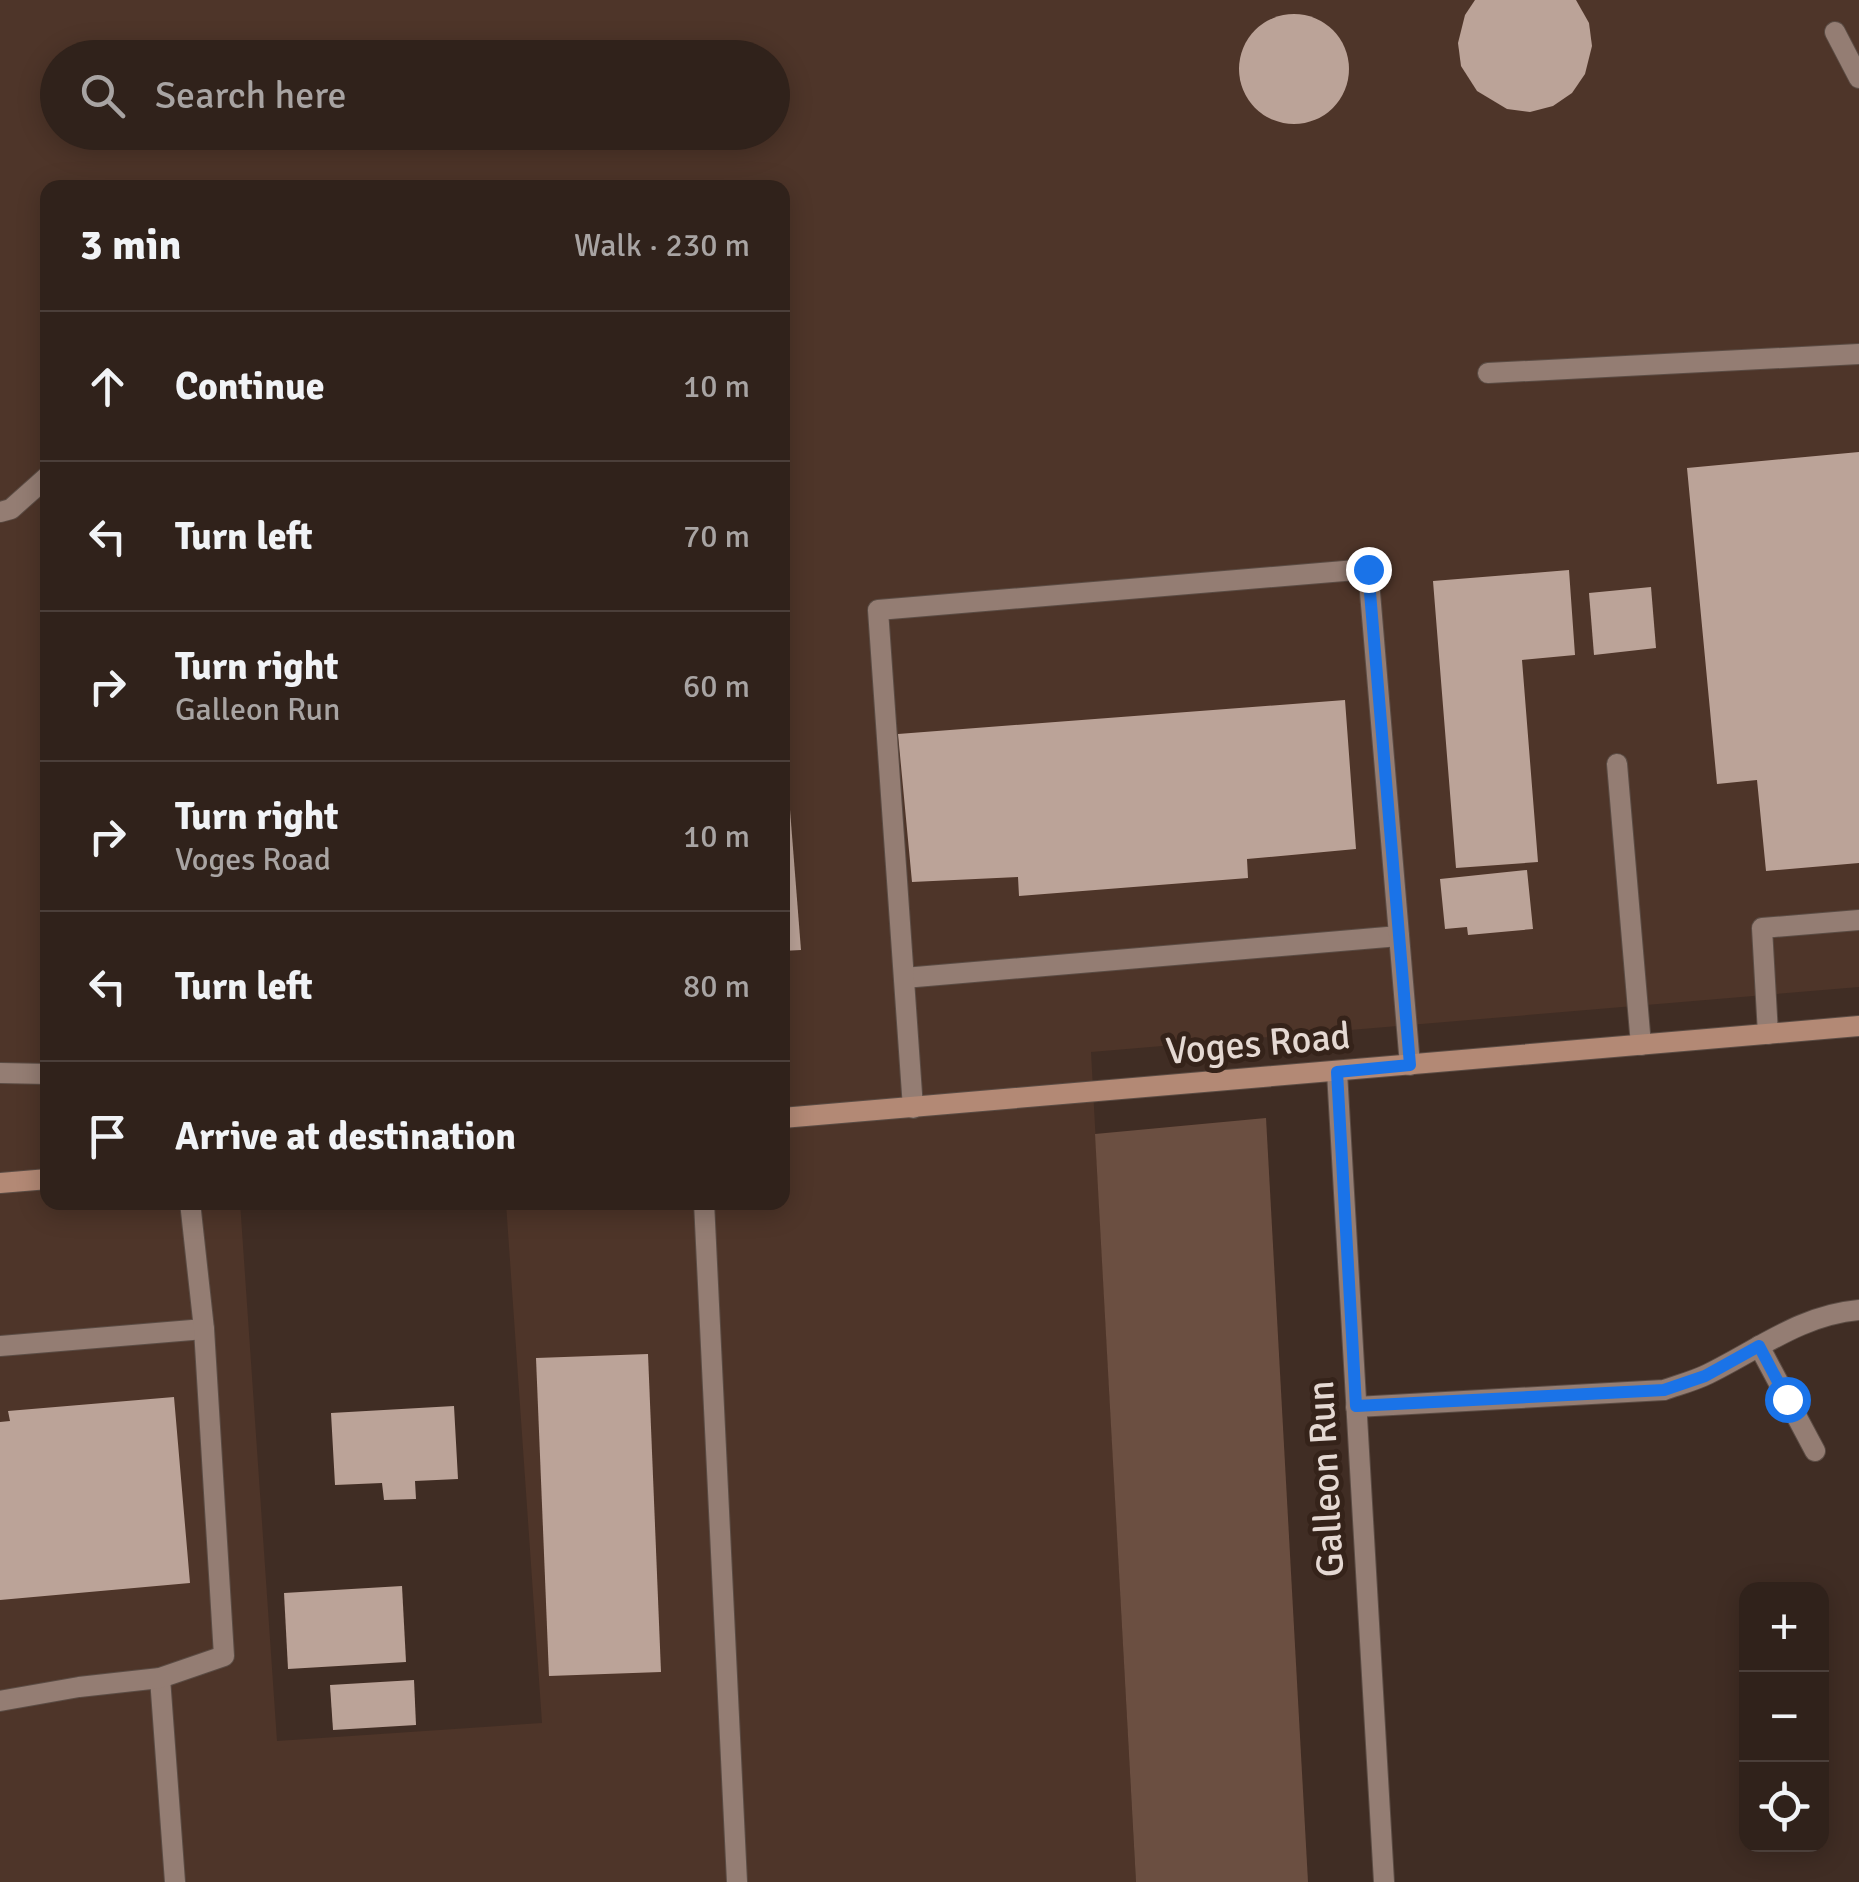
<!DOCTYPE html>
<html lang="en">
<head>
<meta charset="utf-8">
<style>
  :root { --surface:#30221b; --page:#382a24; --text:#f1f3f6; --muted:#a8a4a3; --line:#4b3f3a }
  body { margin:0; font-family:Signika,sans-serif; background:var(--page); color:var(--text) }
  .controls { position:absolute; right:30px; bottom:30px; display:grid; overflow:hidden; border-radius:20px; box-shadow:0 5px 25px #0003 }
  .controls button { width:90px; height:90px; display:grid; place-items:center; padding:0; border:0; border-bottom:2px solid var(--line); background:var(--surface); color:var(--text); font:50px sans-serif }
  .stop { position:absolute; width:30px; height:30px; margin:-22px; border:8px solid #1a73e8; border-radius:50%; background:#fff }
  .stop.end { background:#1a73e8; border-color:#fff; box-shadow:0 2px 10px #0008 }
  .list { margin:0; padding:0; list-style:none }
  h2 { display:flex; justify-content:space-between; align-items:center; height:130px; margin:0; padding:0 40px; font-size:42px }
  h2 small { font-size:32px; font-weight:400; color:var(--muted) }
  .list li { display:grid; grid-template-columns:65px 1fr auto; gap:30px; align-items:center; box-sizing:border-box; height:150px; padding:0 40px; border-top:2px solid var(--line) }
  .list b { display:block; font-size:38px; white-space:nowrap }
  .list p { margin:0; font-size:32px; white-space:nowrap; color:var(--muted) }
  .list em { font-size:32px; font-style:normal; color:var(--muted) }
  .icon { flex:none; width:55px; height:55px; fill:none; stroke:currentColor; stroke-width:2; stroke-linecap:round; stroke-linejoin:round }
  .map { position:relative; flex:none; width:1859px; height:1882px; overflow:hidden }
  .search { position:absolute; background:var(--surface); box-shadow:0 5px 25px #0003; left:40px; top:40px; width:750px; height:110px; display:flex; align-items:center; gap:25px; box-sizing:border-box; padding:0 35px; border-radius:55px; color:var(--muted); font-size:38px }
  .panel { position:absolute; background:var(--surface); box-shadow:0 5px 25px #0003; left:40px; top:180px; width:750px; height:1030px; border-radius:20px }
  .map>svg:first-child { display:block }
  .built { fill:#4e3529; fill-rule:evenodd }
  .green { fill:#6b4f41 }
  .building { fill:#bba398 }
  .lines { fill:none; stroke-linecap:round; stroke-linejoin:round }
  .lane-casing { stroke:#5b4c44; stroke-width:22 }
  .street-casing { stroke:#5b4c44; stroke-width:22 }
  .secondary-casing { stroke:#5b4c44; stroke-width:22 }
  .lane { stroke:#947d73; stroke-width:20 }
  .street { stroke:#947d73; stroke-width:20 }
  .secondary { stroke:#b38975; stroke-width:20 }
  .route { stroke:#1a73e8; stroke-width:12 }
  .labels { text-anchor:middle; stroke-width:10; stroke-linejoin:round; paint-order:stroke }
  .street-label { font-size:38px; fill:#e5d9d3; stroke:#35231a }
</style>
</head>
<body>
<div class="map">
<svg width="1859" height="1882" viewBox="0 0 1859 1882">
  <rect width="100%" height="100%" fill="#402d24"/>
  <!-- built -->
  <path class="built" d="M0,0H1859V987L1091,1052L1136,1882H0ZM58,58H772V132H58ZM48,188H782V1202L506,1203L542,1723L277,1741L240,1202H48Z"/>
  <!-- green -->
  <polygon class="green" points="1266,1118 1308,1882 1136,1882 1095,1134"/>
  <!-- building -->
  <g class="building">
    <polygon points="1475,0 1576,0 1589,23 1592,46 1585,74 1572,93 1553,106 1530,112 1507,109 1477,91 1461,66 1458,43 1465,15"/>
    <circle cx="1294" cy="69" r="55"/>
    <polygon points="1859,452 1859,863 1766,871 1757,780 1717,784 1687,468"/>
    <polygon points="1569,570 1575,655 1522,660 1538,862 1456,868 1433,581"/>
    <polygon points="1651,587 1656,648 1594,655 1589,593"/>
    <polygon points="1345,700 1356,849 1247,859 1248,878 1019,896 1018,877 912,882 898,734"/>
    <polygon points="782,746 785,746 801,950 782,951"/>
    <polygon points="1527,870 1533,929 1468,935 1467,927 1445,929 1440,879"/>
    <polygon points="648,1354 661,1672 549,1676 536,1358"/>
    <polygon points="174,1397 190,1583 0,1600 0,1422 10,1421 8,1411"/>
    <polygon points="454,1406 458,1479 415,1481 416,1499 384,1500 382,1483 335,1485 331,1413"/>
    <polygon points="402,1586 406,1662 288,1669 284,1593"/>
    <polygon points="414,1680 416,1725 333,1730 330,1685"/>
  </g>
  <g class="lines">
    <defs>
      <g id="lane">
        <polyline points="1835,32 1859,78"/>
        <polyline points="1488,373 1859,354"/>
        <polyline points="0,512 11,509 48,476"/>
        <polyline points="1617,764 1641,1045"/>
        <polyline points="904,978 1399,936"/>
        <polyline points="1768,1034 1762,928 1859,920"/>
        <polyline points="0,1073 48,1074"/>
        <polyline points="913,1108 878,610 1368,569 1410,1065"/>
        <polyline points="704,1202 737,1882"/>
        <polyline points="0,1346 204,1329"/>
        <polyline points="1759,1346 1815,1451"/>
        <path d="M1356,1407L1664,1390C1678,1385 1694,1381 1708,1374C1759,1349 1801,1315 1859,1310"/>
        <polyline points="160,1678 175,1882"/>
        <polyline points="0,1701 79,1687 160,1678 224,1656 204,1329 190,1202"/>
      </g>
      <polyline id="street" points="1337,1072 1384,1882"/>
      <g id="secondary">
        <polyline points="782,1118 1859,1026"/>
        <polyline points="0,1183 48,1179"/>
      </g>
    </defs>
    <!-- lane casing -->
    <use href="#lane" class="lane-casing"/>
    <!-- street casing -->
    <use href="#street" class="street-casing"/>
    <!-- secondary casing -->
    <use href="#secondary" class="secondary-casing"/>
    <!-- lane -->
    <use href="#lane" class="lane"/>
    <!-- street -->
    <use href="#street" class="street"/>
    <!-- secondary -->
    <use href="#secondary" class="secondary"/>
  </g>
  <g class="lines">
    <!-- route -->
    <polyline class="route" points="1368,569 1410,1065 1337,1072 1356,1406 1664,1390 1705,1376 1759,1346 1787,1399"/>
  </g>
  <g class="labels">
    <!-- street labels -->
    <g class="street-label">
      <text transform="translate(1258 1043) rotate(-5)" y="13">Voges Road</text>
      <text transform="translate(1325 1479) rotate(-93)" y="13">Galleon Run</text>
    </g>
  </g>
</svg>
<div class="controls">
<button>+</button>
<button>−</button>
<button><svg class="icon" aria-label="locate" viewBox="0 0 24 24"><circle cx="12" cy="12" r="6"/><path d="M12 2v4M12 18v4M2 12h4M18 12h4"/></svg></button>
</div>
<div class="stop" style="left:1787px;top:1399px"></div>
<div class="stop end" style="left:1368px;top:569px"></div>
<div class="search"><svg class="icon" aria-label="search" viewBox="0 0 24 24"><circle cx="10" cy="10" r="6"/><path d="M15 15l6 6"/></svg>Search here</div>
<section class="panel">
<h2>3 min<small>Walk · 230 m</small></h2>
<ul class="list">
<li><svg class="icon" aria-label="ahead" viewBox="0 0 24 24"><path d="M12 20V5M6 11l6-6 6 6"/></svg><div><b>Continue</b></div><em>10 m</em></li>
<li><svg class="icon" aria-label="left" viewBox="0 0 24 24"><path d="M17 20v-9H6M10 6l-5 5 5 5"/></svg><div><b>Turn left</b></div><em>70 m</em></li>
<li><svg class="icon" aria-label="right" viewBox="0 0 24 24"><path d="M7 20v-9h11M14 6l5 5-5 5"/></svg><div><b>Turn right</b><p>Galleon Run</p></div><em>60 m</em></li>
<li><svg class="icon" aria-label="right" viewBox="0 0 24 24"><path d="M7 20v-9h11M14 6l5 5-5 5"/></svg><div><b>Turn right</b><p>Voges Road</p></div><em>10 m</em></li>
<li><svg class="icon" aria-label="left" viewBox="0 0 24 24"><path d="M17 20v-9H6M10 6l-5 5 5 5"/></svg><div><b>Turn left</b></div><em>80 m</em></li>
<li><svg class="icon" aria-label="arrive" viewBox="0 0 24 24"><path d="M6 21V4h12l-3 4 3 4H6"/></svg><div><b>Arrive at destination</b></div></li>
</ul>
</section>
</div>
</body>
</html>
